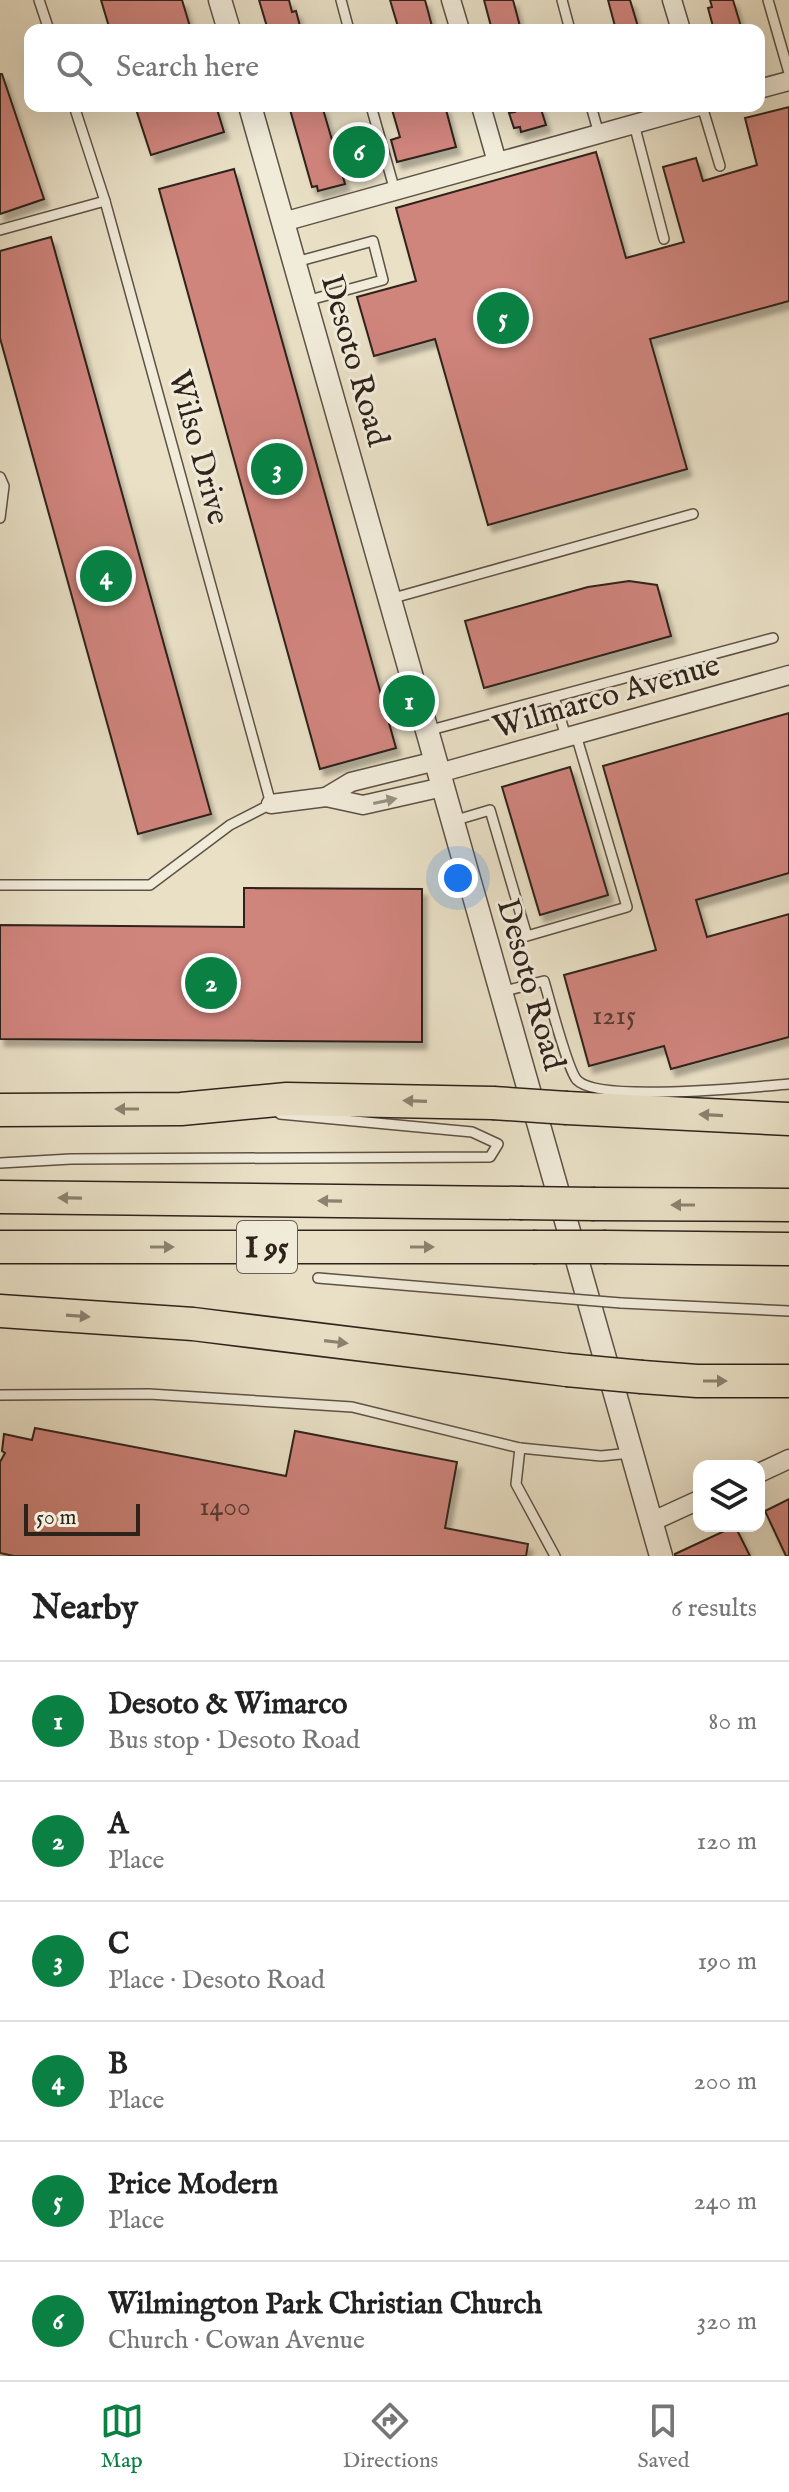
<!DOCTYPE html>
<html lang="en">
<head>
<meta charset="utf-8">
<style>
  :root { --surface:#fff; --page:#f2f2f2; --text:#222; --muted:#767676; --line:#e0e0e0; --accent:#0b8043 }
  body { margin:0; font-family:"IM FELL English",serif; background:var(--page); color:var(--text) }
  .controls { position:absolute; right:24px; bottom:24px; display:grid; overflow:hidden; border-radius:16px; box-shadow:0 8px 32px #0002 }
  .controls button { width:72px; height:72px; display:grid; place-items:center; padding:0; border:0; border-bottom:2px solid var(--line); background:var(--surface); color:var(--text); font:40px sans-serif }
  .scale { position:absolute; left:24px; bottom:20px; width:116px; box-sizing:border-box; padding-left:8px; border:4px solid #2e231b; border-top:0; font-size:22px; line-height:28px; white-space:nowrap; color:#2e231b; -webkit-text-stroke:6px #f1ebda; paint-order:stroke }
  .you { position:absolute; left:458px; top:878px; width:28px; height:28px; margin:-20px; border:6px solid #fff; border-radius:50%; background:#1a73e8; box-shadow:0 0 0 12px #1a73e833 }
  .badge { display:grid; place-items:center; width:52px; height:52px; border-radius:50%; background:var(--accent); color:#fff; font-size:26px; font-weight:700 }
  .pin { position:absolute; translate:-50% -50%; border:4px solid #fff; box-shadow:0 2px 8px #0006 }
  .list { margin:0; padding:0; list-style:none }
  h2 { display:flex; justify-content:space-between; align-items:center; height:104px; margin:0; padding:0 32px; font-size:34px }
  h2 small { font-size:26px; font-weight:400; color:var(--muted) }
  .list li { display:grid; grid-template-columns:52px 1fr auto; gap:24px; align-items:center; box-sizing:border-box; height:120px; padding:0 32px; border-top:2px solid var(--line) }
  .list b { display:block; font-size:30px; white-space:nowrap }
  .list p { margin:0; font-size:26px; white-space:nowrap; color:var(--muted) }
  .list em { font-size:26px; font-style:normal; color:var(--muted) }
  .icon { flex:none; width:44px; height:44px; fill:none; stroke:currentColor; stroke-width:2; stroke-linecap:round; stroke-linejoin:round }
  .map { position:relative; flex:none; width:789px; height:1556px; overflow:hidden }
  .search { position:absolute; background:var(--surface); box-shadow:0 8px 32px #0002; left:24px; right:24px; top:24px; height:88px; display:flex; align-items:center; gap:20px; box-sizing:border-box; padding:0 28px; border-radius:16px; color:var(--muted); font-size:30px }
  .sheet { height:824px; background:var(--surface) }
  nav { display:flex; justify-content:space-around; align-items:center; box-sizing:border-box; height:112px; border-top:2px solid var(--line); background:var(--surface); font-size:22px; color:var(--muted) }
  nav a { display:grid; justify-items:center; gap:4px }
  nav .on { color:var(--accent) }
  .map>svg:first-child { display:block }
  .building { fill:#cf847c; stroke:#2e231b; stroke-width:2; filter:url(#shadow) }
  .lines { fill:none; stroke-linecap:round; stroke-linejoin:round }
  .service-casing { stroke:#5d5246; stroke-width:12 }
  .minor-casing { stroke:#5d5246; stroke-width:21 }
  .tertiary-casing { stroke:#5d5246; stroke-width:25 }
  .motorway-casing { stroke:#2e231b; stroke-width:35 }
  .service { stroke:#f1ebda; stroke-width:9 }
  .minor { stroke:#f1ebda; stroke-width:18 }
  .tertiary { stroke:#f1ebda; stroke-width:22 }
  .motorway { stroke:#e9e0c6; stroke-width:32 }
  .service-bridge-casing { stroke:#5d5246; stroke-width:12; stroke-linecap:butt }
  .motorway-bridge-casing { stroke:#2e231b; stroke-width:35; stroke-linecap:butt }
  .service-bridge { stroke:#f1ebda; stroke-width:9 }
  .motorway-bridge { stroke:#e9e0c6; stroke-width:32 }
  .oneway { fill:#999184 }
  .oneway2 { fill:#8c8270 }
  .labels { text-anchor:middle; stroke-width:6; stroke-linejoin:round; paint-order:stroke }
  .number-label { font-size:28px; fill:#563b33 }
  .shield { fill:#f1ebda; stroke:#685f54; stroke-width:2 }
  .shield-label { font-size:30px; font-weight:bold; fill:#2e231b }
  .street-label { font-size:32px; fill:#2e231b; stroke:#f1ebda }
</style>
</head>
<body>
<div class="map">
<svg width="789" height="1556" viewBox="0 0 789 1556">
  <defs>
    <filter id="shadow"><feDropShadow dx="4.5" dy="7" stdDeviation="2" flood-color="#0004"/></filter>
  </defs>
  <rect width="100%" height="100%" fill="#e9e0c6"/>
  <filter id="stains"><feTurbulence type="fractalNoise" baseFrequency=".0025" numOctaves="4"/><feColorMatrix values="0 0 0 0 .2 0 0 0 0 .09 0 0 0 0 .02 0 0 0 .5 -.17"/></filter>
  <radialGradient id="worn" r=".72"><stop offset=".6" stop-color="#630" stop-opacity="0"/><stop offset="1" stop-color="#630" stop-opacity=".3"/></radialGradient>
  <!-- building -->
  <g class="building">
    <polygon points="101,0 182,0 191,30 110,30"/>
    <polygon points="259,0 289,0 292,12 296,11 301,30 268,30"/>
    <polygon points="390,0 425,0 433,30 399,30"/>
    <polygon points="484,0 513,0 521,30 492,30"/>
    <polygon points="608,0 630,0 639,30 616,30"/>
    <polygon points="710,0 733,0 742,30 714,30 708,8 712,7"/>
    <polygon points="0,74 2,74 44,199 0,214"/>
    <polygon points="135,106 216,106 224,132 151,155"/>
    <polygon points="289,106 322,106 345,184 318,191 317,186 312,187"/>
    <polygon points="391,106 445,106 456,147 397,162 391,140 400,137"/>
    <polygon points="514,106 540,106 546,125 521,132 520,127 514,128 509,113 515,112"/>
    <polygon points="789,107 789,301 650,339 687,469 488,525 435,339 374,356 357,297 416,281 396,208 596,152 626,258 684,242 663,167 696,158 703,181 757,165 745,118"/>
    <polygon points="234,169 396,748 320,769 159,189"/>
    <polygon points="51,237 211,814 138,834 0,338 0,251"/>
    <polygon points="629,581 657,585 671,636 484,688 465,621 588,587"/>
    <polygon points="789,713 789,873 696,900 707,937 789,914 789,1037 671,1069 664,1046 589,1066 564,975 656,950 603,766"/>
    <polygon points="570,767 608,895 540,915 502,787"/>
    <polygon points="244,888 422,889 422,1042 0,1039 0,925 244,927"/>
    <polygon points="35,1428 286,1476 295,1431 457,1462 445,1528 528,1544 526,1556 14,1556 0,1553 0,1462 5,1453 2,1451 4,1434 32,1440"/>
    <polygon points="789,1499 789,1556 786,1556 765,1511"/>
    <polygon points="735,1526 750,1556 675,1556 675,1554"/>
  </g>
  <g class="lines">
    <defs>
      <g id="service">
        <polyline points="39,0 49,30"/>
        <polyline points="341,0 349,30"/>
        <polyline points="562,0 570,30"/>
        <polyline points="768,0 789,73"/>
        <polyline points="371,106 395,191"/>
        <polyline points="591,106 599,134"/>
        <polyline points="702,106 720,166"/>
        <polyline points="634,124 664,239"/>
        <polyline points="0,230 105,201"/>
        <polyline points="296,262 373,241 383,280 306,301"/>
        <polyline points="0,477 4,486 0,518"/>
        <polyline points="390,599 693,514"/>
        <polyline points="554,697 566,737"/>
        <polyline points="427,731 773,638"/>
        <polyline points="453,821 490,810 527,936 627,907 576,735"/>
        <polyline points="0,885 150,885 230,825 271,804 105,201 74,106"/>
        <path d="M501,992L544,981C549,998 568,1071 577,1080C598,1103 753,1087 789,1084"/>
        <polyline points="0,1163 71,1159 490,1157 498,1144 472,1132 280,1114"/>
        <polyline points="318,1278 547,1297"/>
        <polyline points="621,1303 789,1311"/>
        <polyline points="0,1395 149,1394 352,1407 520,1448 601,1456 631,1453"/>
        <polyline points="520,1448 516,1484 555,1556"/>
      </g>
      <g id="minor">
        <polyline points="451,0 460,30"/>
        <polyline points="672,0 681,30"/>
        <polyline points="759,89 789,81"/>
        <polyline points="481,106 497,162"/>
        <polyline points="283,222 699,106"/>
        <polyline points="439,773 789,675"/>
        <polyline points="326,797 351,782 436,761"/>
        <polyline points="271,804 326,797 363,805 443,787"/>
        <polyline points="759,1473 789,1459"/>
        <polyline points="651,1522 699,1500"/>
      </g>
      <g id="tertiary">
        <polyline points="220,0 229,30"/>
        <polyline points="250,106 661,1556"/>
      </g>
      <g id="motorway">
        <polyline points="567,1108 789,1119"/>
        <polyline points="0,1110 181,1109 287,1099 493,1103"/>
        <polyline points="0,1197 520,1203"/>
        <polyline points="595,1204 789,1205"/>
        <polyline points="0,1247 533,1247"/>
        <polyline points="606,1247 789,1249"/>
        <polyline points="0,1311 193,1324 567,1370"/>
        <polyline points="642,1377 697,1381 789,1381"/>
      </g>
    </defs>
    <!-- service casing -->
    <use href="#service" class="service-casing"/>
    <!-- minor casing -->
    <use href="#minor" class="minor-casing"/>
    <!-- tertiary casing -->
    <use href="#tertiary" class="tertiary-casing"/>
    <!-- motorway casing -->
    <use href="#motorway" class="motorway-casing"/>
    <!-- service -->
    <use href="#service" class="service"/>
    <!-- minor -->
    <use href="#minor" class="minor"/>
    <!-- tertiary -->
    <use href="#tertiary" class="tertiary"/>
    <!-- motorway -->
    <use href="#motorway" class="motorway"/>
    <defs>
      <polyline id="service-bridge" points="547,1297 621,1303"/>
      <g id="motorway-bridge">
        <polyline points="493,1103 567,1108"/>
        <polyline points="520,1203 595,1204"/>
        <polyline points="533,1247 606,1247"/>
        <polyline points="567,1370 642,1377"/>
      </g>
    </defs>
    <!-- service-bridge casing -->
    <use href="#service-bridge" class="service-bridge-casing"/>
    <!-- motorway-bridge casing -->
    <use href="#motorway-bridge" class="motorway-bridge-casing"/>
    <!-- service-bridge -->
    <use href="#service-bridge" class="service-bridge"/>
    <!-- motorway-bridge -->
    <use href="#motorway-bridge" class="motorway-bridge"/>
  </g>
  <!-- one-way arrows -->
  <defs><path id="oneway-solid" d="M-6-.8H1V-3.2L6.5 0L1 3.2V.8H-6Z" transform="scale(2)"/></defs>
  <use class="oneway" href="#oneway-solid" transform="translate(385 801) rotate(-12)"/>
  <g class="oneway2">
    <use href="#oneway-solid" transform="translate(415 1101) rotate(-178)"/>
    <use href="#oneway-solid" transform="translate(127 1109) rotate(-180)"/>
    <use href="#oneway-solid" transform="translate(711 1115) rotate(-177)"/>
    <use href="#oneway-solid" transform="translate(70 1198) rotate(-179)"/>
    <use href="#oneway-solid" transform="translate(330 1201) rotate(-179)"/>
    <use href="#oneway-solid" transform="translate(683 1205) rotate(-180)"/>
    <use href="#oneway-solid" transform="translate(162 1247)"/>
    <use href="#oneway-solid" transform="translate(422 1247)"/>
    <use href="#oneway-solid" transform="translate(78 1316) rotate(4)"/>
    <use href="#oneway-solid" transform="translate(336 1342) rotate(7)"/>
    <use href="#oneway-solid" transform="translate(715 1381)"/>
  </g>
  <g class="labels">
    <!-- number labels -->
    <g class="number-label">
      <text x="614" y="1024">1215</text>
      <text x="225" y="1515">1400</text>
    </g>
    <!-- shield labels -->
    <rect class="shield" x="237" y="1221" width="60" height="52" rx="6"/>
    <g class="shield-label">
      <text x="267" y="1257">I 95</text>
    </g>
    <!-- street labels -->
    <g class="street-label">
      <text transform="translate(356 360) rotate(74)" y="11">Desoto Road</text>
      <text transform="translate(200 447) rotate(75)" y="11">Wilso Drive</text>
      <text transform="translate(606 695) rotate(-16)" y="11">Wilmarco Avenue</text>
      <text transform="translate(532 984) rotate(74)" y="11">Desoto Road</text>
    </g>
  </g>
  <rect width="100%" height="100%" filter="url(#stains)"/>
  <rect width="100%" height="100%" fill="url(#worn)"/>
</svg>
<div class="controls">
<button><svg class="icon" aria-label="layers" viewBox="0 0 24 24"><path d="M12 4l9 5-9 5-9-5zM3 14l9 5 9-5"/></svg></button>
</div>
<div class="scale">50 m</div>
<div class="you"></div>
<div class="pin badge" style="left:409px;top:701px">1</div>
<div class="pin badge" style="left:211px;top:983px">2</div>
<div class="pin badge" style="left:277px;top:469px">3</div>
<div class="pin badge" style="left:106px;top:576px">4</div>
<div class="pin badge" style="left:503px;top:318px">5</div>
<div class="pin badge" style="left:359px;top:152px">6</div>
<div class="search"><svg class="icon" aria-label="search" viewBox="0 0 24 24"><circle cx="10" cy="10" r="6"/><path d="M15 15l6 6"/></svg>Search here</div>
</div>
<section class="sheet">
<h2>Nearby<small>6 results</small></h2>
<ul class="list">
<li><span class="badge">1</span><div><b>Desoto &amp; Wimarco</b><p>Bus stop · Desoto Road</p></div><em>80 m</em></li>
<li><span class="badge">2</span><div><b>A</b><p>Place</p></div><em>120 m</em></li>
<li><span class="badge">3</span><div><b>C</b><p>Place · Desoto Road</p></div><em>190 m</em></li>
<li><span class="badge">4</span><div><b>B</b><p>Place</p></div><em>200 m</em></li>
<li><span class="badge">5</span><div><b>Price Modern</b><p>Place</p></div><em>240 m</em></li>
<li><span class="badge">6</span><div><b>Wilmington Park Christian Church</b><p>Church · Cowan Avenue</p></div><em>320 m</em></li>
</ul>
</section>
<nav>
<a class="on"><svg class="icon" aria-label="map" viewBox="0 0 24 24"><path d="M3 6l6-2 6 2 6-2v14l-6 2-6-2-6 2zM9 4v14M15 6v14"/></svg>Map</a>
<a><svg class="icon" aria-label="directions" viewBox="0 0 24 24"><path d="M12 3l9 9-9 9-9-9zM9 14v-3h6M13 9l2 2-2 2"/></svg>Directions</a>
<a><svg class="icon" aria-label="saved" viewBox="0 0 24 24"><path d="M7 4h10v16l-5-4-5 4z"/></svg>Saved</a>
</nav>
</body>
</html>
